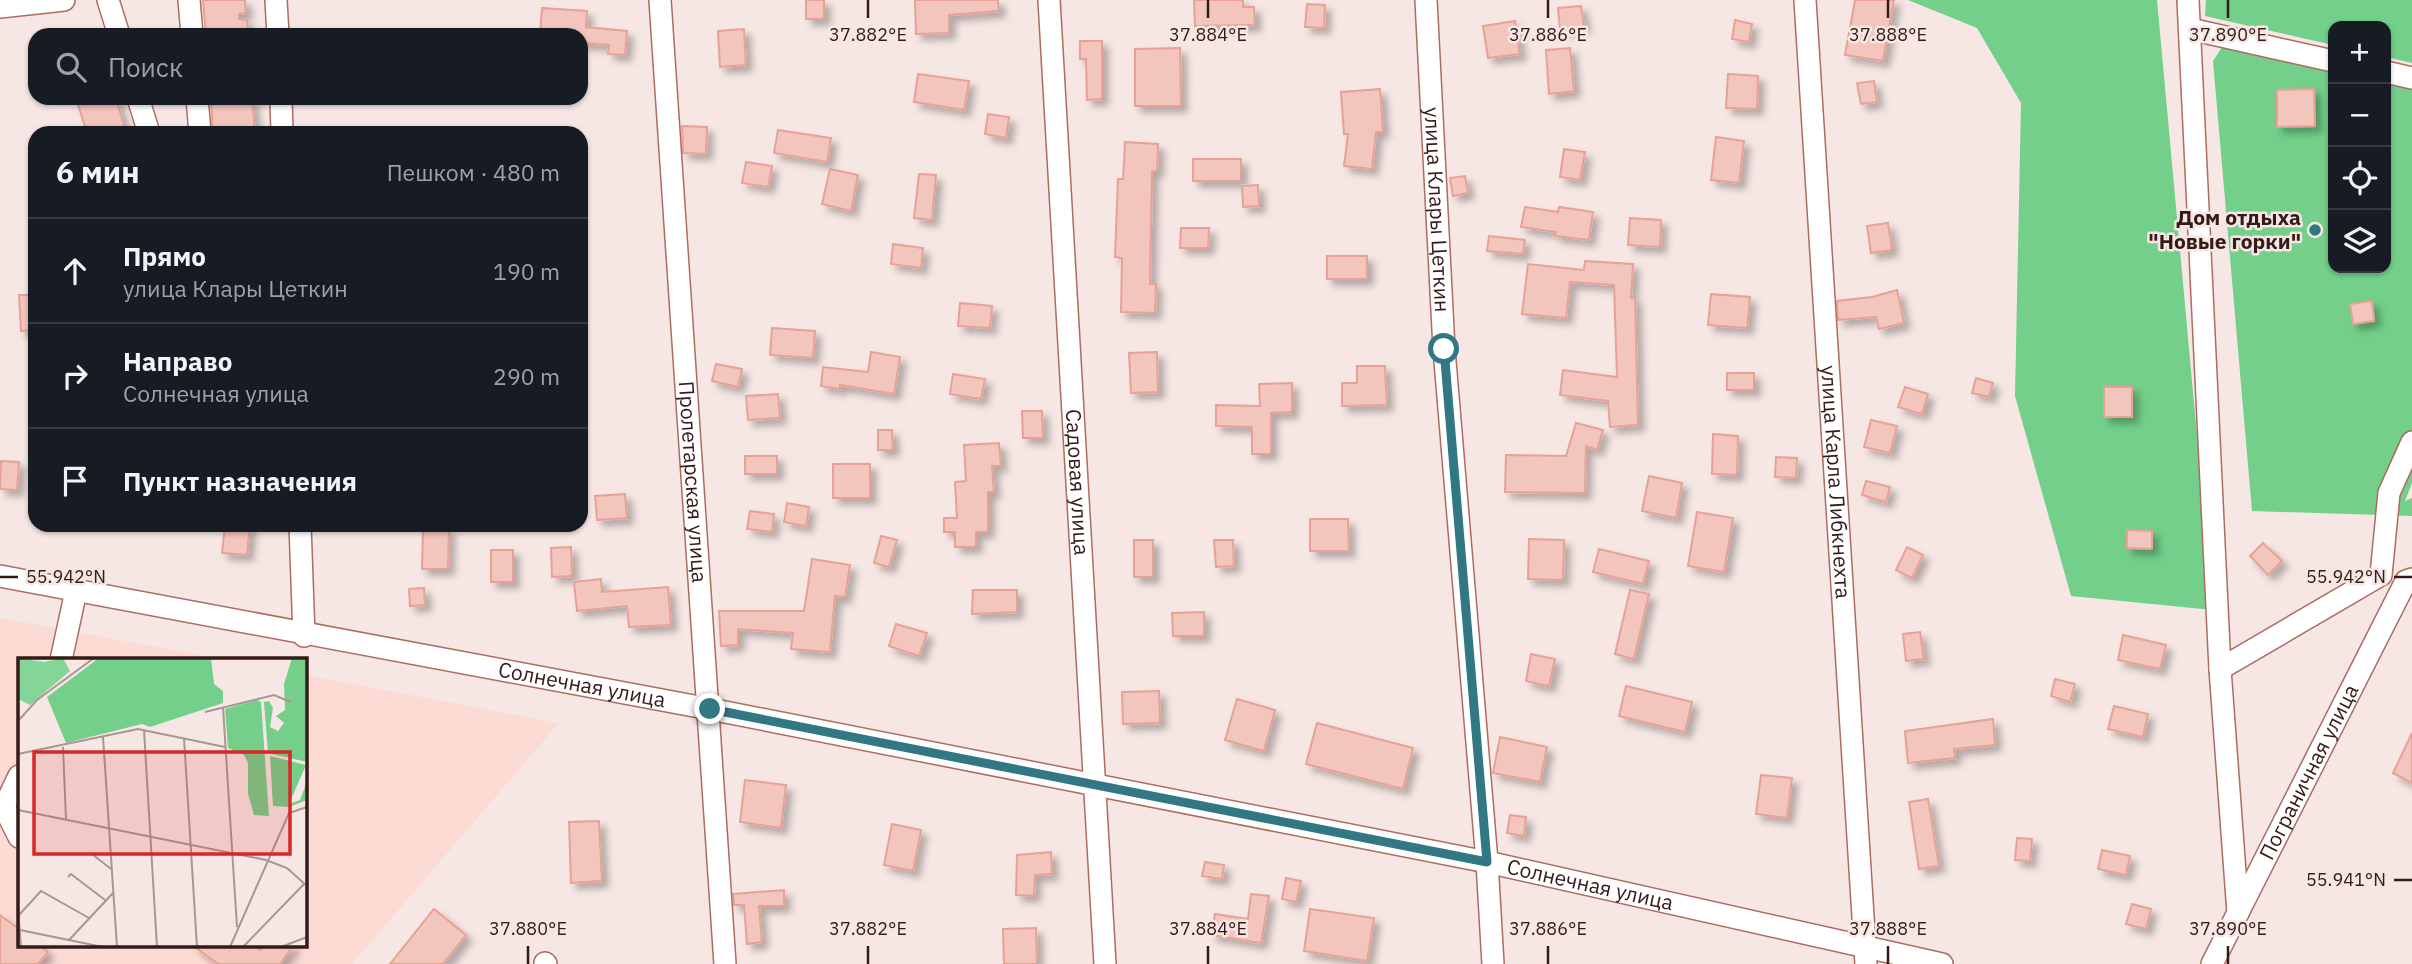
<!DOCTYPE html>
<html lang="ru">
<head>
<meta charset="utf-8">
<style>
  :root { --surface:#171b24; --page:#20242c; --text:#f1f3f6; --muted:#9ea1a6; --line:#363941 }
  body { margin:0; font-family:"IBM Plex Sans",sans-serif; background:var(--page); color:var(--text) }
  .controls { position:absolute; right:21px; top:21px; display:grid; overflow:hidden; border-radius:14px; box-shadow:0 2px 5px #0004 }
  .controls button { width:63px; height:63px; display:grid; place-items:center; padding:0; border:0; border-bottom:2px solid var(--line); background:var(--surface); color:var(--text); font:35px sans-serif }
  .stop { position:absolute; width:21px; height:21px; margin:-16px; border:5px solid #327884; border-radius:50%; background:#fff }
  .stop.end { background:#327884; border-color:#fff; box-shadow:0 2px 7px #0008 }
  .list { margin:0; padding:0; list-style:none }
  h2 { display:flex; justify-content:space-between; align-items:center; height:91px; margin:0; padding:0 28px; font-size:30px }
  h2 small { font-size:23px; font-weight:400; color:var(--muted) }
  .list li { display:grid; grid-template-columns:46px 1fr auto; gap:21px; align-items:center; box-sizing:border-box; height:105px; padding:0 28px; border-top:2px solid var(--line) }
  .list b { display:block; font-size:26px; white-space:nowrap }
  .list p { margin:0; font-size:23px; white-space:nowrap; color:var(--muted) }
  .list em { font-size:23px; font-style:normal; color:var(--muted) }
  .icon { flex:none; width:38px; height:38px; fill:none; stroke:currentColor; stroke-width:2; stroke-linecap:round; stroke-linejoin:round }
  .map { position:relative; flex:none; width:2412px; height:964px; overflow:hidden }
  .search { position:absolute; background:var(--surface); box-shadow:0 2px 5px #0004; left:28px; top:28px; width:560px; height:77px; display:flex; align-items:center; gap:18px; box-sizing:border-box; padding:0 24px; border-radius:21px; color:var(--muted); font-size:26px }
  .panel { position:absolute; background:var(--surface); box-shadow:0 2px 5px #0004; left:28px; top:126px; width:560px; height:406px; border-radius:21px }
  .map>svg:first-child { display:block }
  .built { fill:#fcdbd4 }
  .forest { fill:#73cf8a }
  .building { fill:#f2c5bd; stroke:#e7a195; stroke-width:2; filter:url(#shadow) }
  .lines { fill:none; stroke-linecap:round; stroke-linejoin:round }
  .minor-casing { stroke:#ad6c61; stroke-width:24 }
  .minor { stroke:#fff; stroke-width:21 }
  .route { stroke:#327884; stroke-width:9 }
  .ticks { fill:none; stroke:#351b17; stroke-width:2.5 }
  .poi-dot { fill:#327884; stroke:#f6e7e4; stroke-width:2.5 }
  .labels { text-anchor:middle; stroke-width:5; stroke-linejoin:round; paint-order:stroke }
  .street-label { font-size:21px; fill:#351b17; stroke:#f6e7e4 }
  .poi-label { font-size:21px; font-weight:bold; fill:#351b17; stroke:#f6e7e4; text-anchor:end }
  .inset-road { fill:none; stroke:#a99592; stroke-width:2 }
  .view { fill:#d62828; fill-opacity:0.15; stroke:#d62828; stroke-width:3.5 }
  .inset-edge { fill:none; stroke:#351b17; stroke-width:3.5 }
  .ticks-label { font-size:18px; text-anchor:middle; fill:#351b17; stroke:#f6e7e4; stroke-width:5; stroke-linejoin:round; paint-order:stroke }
</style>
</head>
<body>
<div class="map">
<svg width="2412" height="964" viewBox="0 0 2412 964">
  <defs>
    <filter id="shadow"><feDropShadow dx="6" dy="6" stdDeviation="3.5" flood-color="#0004"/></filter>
  </defs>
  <rect width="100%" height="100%" fill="#f6e7e4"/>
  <!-- built -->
  <polygon class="built" points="0,618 222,659 19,660 19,945 304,945 305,675 559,723 352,964 0,964"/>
  <!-- forest -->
  <g class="forest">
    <polygon points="1908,0 2157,0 2213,610 2071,596 2015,396 2021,103 1977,28"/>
    <polygon points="2206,0 2412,0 2412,63 2386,57 2386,26 2333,26 2333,45 2205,16"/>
    <polygon points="2224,44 2333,70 2333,268 2386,268 2386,82 2412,88 2412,483 2405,501 2412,498 2412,516 2252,511 2213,61"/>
  </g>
  <!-- building -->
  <g class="building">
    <polygon points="203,0 245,0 246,13 239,14 239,19 247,20 248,35 206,35"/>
    <rect x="806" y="0" width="18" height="19"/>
    <polygon points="915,0 998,0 999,11 949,15 949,33 916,34"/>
    <polygon points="1194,0 1243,0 1243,7 1254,7 1255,25 1195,26"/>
    <polygon points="1855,0 1894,0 1883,61 1845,55"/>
    <polygon points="1307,4 1325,5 1324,28 1305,27"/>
    <polygon points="1581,6 1584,27 1560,30 1558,8"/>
    <polygon points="542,8 587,11 586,27 627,31 625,55 608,54 609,45 581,43 581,35 540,35"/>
    <polygon points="1735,20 1752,24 1749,42 1732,39"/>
    <polygon points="1515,21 1520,54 1488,58 1483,26"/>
    <polygon points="744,29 746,65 720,67 718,31"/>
    <polygon points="1080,41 1102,41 1102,99 1087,100 1086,59 1080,59"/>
    <polygon points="1180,48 1181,106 1135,106 1135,49"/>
    <polygon points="1570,48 1574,91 1549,94 1546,50"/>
    <polygon points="918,74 969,81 964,110 914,102"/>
    <polygon points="1728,74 1758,76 1757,109 1726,108"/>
    <polygon points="1874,81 1877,102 1861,104 1857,83"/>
    <polygon points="1380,89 1383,132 1376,132 1372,169 1344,166 1348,134 1344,134 1341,92"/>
    <polygon points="2314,89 2315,126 2277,127 2277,90"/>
    <polygon points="76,98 116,98 126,133 87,133"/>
    <polygon points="211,98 252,98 255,133 213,133"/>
    <polygon points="988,114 1009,117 1006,138 985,134"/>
    <polygon points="682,126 707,127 706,154 683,153"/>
    <polygon points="778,130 831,138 827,162 774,153"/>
    <polygon points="1716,137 1744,141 1739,183 1711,180"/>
    <polygon points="1125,142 1158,144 1157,171 1152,171 1150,284 1156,284 1155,313 1121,312 1122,258 1115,257 1118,179 1123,179"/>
    <polygon points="1564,149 1585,152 1580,180 1560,177"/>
    <rect x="1193" y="159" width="48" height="22"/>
    <polygon points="746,162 772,166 768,187 742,183"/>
    <polygon points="830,169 858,175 851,211 822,204"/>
    <polygon points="919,174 936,175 932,220 914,218"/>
    <polygon points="1465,176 1468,193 1453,196 1450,178"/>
    <polygon points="1258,185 1259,206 1243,207 1242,186"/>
    <polygon points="1525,207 1558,212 1559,207 1593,212 1589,240 1555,236 1556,232 1521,227"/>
    <polygon points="1630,218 1661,220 1660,247 1628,245"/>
    <polygon points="1888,223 1892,250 1871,253 1867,226"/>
    <polygon points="1181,228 1209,228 1208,248 1180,248"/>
    <polygon points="1489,236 1525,240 1523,254 1487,251"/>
    <polygon points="893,244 923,248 921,268 891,264"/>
    <rect x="1327" y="256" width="40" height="23"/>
    <polygon points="1585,261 1633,264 1631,298 1635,298 1638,425 1610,427 1608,401 1560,395 1563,370 1617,377 1614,285 1570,282 1566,318 1522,314 1528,264 1584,270"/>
    <polygon points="1897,290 1904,323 1879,329 1876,317 1838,320 1837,301 1872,297"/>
    <polygon points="1711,294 1750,297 1747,328 1708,325"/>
    <polygon points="19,295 35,295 35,330 21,331"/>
    <polygon points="2372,301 2374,321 2353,324 2350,304"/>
    <polygon points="960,303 992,306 990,328 958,326"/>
    <polygon points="772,328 815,331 813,358 770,355"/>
    <polygon points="871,352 900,357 894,394 840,385 840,389 821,386 823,367 868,372"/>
    <polygon points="1157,352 1158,392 1131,393 1129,353"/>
    <polygon points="716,364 742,369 738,387 712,381"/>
    <polygon points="1357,366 1385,366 1387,405 1342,406 1342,383 1357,383"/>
    <rect x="1727" y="373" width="27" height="17"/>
    <polygon points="953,374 985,379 981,399 950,394"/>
    <polygon points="1976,378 1993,383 1989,397 1972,393"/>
    <polygon points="1292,383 1292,412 1271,413 1271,454 1252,454 1252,427 1216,426 1216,405 1260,406 1259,384"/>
    <polygon points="1905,387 1928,394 1922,414 1898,407"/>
    <rect x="2104" y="387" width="28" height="30"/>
    <polygon points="778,394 780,418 748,420 746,396"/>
    <polygon points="1022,411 1042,411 1043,438 1023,438"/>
    <polygon points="1871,420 1897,426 1890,453 1864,447"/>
    <polygon points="1576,423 1603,430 1597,450 1586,446 1585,493 1505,492 1506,455 1566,456"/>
    <polygon points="878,430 892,430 893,450 878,450"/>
    <polygon points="1713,434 1738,436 1737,475 1712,474"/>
    <polygon points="999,443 1001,466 992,466 994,492 988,492 988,532 976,532 976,547 955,547 955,532 944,532 944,518 957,518 955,482 966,481 964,445"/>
    <rect x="745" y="456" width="32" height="18"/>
    <polygon points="1776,457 1797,458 1796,478 1775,477"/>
    <polygon points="1,461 19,462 17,490 0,489"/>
    <rect x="833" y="464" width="37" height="34"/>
    <polygon points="1649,476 1682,483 1676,518 1642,511"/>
    <polygon points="1866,481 1890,487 1886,502 1862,495"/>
    <polygon points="625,494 627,518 597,520 595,496"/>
    <polygon points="787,503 809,507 806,526 784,522"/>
    <polygon points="750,511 774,514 772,532 747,529"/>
    <polygon points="1697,512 1733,518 1724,572 1688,566"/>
    <polygon points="1310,519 1348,519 1349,551 1310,551"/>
    <polygon points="225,525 250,525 247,555 222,553"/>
    <polygon points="423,528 449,528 448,569 422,569"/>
    <polygon points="2127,530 2152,531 2152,549 2127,548"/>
    <polygon points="881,536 897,540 889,567 874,563"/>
    <polygon points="1529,539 1564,540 1563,580 1528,579"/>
    <rect x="1134" y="540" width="19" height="37"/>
    <polygon points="1214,540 1233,540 1234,566 1216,567"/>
    <polygon points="2263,543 2282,561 2268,575 2250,556"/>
    <polygon points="571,547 572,576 552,577 551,548"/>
    <polygon points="1907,547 1923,555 1912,578 1896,570"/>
    <polygon points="1599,549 1649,561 1643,584 1593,572"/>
    <rect x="491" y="550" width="22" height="32"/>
    <polygon points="812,559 850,565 845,597 835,596 830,652 791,649 793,633 738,629 738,645 721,646 719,611 804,611"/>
    <polygon points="601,579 602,592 668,587 671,625 629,627 627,606 577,611 574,582"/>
    <polygon points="424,588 425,605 410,606 409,589"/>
    <polygon points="973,590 1017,590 1017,612 972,614"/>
    <polygon points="1630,590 1649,594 1634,659 1615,654"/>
    <polygon points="1204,612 1204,636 1173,636 1172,613"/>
    <polygon points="896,624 927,633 919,656 889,646"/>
    <polygon points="1920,632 1924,659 1906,661 1903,634"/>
    <polygon points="2123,635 2166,645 2160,669 2118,660"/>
    <polygon points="1531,654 1555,659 1549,686 1526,681"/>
    <polygon points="2055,679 2075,684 2070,702 2051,696"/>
    <polygon points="1626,686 1692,702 1685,732 1619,716"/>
    <polygon points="1159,691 1160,723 1123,724 1122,692"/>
    <polygon points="1237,699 1275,710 1264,751 1225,740"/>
    <polygon points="2114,706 2148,714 2143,737 2108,729"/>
    <polygon points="1993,719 1995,745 1954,749 1955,758 1908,763 1905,731"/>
    <polygon points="1317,723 1413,748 1403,789 1306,764"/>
    <polygon points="2412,733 2412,783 2393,773"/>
    <polygon points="1500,737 1547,747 1540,782 1493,773"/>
    <polygon points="1761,775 1792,778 1787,818 1756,814"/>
    <polygon points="745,780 786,785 781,828 740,822"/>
    <polygon points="1928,799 1939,866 1919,869 1909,802"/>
    <polygon points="1510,815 1526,817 1524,836 1507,833"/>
    <polygon points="599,821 602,881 571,883 569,822"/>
    <polygon points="892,824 921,830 913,871 884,865"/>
    <polygon points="2017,838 2032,839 2030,861 2015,860"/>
    <polygon points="2102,850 2130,856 2126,875 2098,869"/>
    <polygon points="1051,852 1052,874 1035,875 1034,896 1016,895 1017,855"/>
    <polygon points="1205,862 1224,865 1222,879 1202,876"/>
    <polygon points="1286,878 1301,881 1296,902 1282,899"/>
    <polygon points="784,890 784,906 759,906 762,942 747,944 744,905 734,905 733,894"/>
    <polygon points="1251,894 1269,896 1261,943 1211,935 1215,914 1248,919"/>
    <polygon points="2132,904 2151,909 2146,929 2126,924"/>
    <polygon points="434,909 466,935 443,964 390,964"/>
    <polygon points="1310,909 1374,918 1367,961 1304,951"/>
    <polygon points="0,915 19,929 19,945 39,945 48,952 38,964 0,964"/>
    <polygon points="1036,928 1037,964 1004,964 1003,929"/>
    <polygon points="192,945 252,945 260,950 264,945 294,945 280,964 218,964"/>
  </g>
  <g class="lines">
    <defs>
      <g id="minor">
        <polyline points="108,0 119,35"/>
        <polyline points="189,0 192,35"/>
        <polyline points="276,0 278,35"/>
        <path id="s1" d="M660,0L725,964"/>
        <path id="s2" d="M1049,0L1105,964"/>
        <path id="s3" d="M1426,0L1444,349L1487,862L1493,964"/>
        <path id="s4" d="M1805,0L1866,964"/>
        <polyline points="2188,0 2220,669 2238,913"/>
        <polyline points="0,7 64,0"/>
        <polyline points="2190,29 2333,61"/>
        <polyline points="2386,72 2412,78"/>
        <polyline points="138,98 149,133"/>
        <polyline points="197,98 200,133"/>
        <polyline points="281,98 282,133"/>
        <polyline points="300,525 304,636"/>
        <path id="s5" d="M0,576L710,709L1487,862L1942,964"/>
        <polyline points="61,660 76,591"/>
        <polyline points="2220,669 2381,575 2389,493 2412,442"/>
        <polyline points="4,807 19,837"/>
        <polyline points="0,808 4,807 19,776"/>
        <polyline points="545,963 546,964"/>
        <path id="s6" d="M2212,964L2406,581L2412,579"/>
      </g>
    </defs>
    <!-- minor casing -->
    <use href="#minor" class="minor-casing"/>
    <!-- minor -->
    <use href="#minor" class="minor"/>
  </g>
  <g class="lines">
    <!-- route -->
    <polyline class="route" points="710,709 1487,862 1444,349"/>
  </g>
  <!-- ticks -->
  <path class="ticks" d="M868,0V18M1208,0V18M1548,0V18M1888,0V18M2228,0V18M0,577H18M2394,577H2412M2394,880H2412M528,946V964M868,946V964M1208,946V964M1548,946V964M1888,946V964M2228,946V964"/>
  <!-- markers -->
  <circle class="poi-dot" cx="2315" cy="230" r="7"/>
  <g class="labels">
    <!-- street labels -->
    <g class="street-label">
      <text dy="7" stroke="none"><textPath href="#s3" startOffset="210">улица Клары Цеткин</textPath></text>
      <text dy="7" stroke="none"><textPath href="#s1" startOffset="483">Пролетарская улица</textPath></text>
      <text dy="7" stroke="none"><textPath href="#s2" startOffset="483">Садовая улица</textPath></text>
      <text dy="7" stroke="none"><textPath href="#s4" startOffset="483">улица Карла Либкнехта</textPath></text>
      <text dy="7" stroke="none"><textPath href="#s5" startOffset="592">Солнечная улица</textPath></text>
      <text dy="7" stroke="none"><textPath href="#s6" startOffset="215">Пограничная улица</textPath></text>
      <text dy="7" stroke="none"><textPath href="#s5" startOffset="1620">Солнечная улица</textPath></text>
    </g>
    <!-- poi labels -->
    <g class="poi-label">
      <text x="2301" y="225">Дом отдыха<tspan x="2301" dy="24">"Новые горки"</tspan></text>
    </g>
  </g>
  <!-- overview -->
  <g transform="translate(18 658)">
    <rect width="289" height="289" fill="#f6e7e4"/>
    <path d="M0,0L26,4L45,0L52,13L12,47L0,41Z" fill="#84d698"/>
    <path d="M81,0H193L196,26L205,33V45L132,69L124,66L48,85L29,39ZM274,0H289V104L250,95L246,44L251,43L255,50L252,69L260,73L266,65L258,58L267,52L266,26ZM239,42L243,44L251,158L236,157L230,136V105L226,97L210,90L207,51ZM252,98L288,107L271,146L282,142L289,123V142L271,149L255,148Z" fill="#73cf8a"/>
    <path class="inset-road" d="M205,49L219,269M187,54L256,37L273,44M0,63L19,42L76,0M126,72L139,289M85,79L99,289M166,80L179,289M45,89L48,161M0,96L120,71L207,89M0,152L248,202L269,210L289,228M74,196L93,211M50,219L53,216L87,242M0,250L3,289M1,257L23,233L71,260M2,272L85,289M51,282L95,235M212,289L271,155L289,149M225,289L287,225M263,289L289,279"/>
    <path class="view" d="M16,94H272V196H16Z"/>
    <rect width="289" height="289" class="inset-edge"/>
  </g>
  <g class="ticks-label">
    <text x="868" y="41">37.882°E</text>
    <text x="1208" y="41">37.884°E</text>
    <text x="1548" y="41">37.886°E</text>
    <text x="1888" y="41">37.888°E</text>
    <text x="2228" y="41">37.890°E</text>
    <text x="66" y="583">55.942°N</text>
    <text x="2346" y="583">55.942°N</text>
    <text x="2346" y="886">55.941°N</text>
    <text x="528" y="935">37.880°E</text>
    <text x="868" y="935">37.882°E</text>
    <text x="1208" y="935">37.884°E</text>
    <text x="1548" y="935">37.886°E</text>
    <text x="1888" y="935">37.888°E</text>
    <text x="2228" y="935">37.890°E</text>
  </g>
</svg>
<div class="controls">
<button>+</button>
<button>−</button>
<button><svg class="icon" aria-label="locate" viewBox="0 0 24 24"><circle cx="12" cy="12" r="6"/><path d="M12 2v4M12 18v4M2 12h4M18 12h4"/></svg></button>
<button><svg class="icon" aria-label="layers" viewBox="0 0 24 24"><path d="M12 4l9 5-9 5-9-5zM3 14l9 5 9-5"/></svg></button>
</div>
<div class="stop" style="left:1444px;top:349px"></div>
<div class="stop end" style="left:710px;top:709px"></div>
<div class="search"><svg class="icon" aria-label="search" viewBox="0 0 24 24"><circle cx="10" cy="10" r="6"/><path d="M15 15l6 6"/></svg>Поиск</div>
<section class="panel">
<h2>6 мин<small>Пешком · 480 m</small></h2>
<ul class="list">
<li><svg class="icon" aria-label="ahead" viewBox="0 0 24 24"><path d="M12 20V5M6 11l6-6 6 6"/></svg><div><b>Прямо</b><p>улица Клары Цеткин</p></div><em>190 m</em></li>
<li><svg class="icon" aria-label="right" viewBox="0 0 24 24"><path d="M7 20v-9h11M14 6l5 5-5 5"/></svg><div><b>Направо</b><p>Солнечная улица</p></div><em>290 m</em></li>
<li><svg class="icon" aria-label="arrive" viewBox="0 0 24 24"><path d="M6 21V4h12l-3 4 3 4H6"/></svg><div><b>Пункт назначения</b></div></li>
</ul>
</section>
</div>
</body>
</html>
